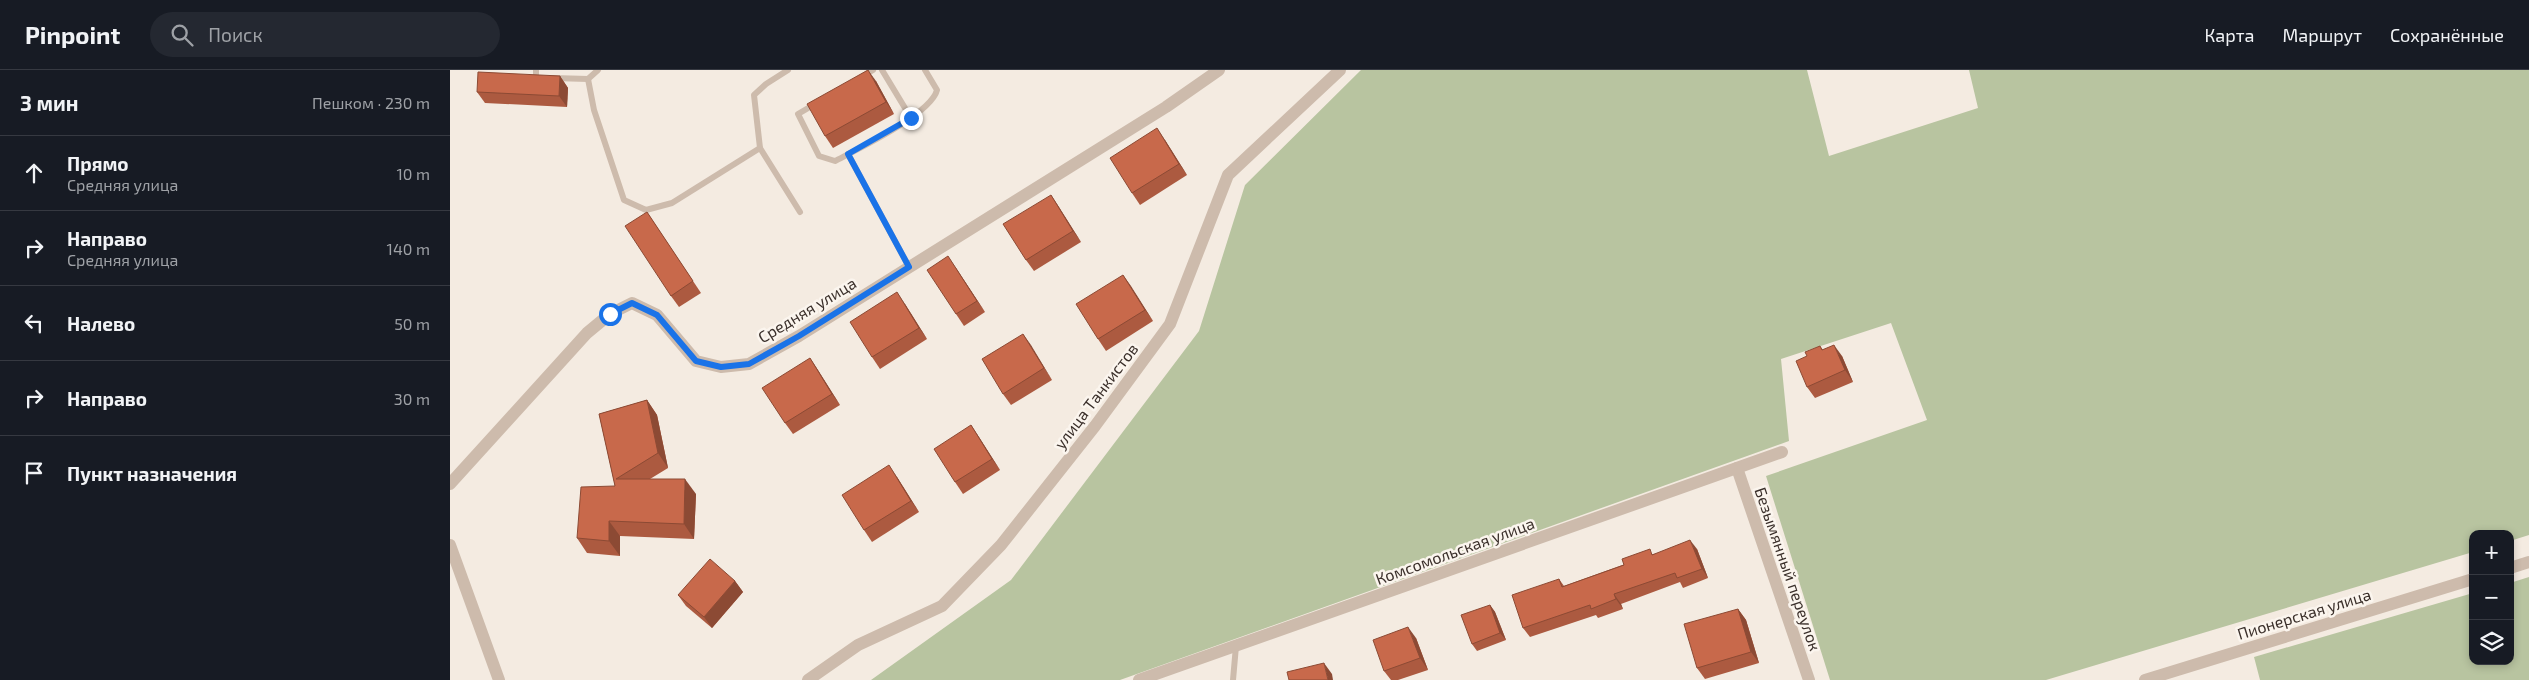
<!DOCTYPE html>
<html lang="ru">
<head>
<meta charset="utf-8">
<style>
  :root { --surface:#171b24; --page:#242831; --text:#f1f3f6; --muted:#9ea1a6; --line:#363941 }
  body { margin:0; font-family:"Exo 2",sans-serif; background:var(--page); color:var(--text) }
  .controls { position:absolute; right:15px; bottom:15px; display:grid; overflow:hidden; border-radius:10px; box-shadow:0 2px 8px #0003 }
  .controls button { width:45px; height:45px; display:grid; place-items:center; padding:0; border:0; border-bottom:1px solid var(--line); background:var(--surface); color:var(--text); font:25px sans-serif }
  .stop { position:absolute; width:15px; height:15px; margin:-11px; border:4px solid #1a73e8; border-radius:50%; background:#fff }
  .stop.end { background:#1a73e8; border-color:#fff; box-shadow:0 1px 5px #0008 }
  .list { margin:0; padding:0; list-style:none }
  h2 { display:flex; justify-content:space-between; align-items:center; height:65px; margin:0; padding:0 20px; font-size:21px }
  h2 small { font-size:16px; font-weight:400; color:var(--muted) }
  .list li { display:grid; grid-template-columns:32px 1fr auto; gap:15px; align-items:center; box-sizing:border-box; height:75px; padding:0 20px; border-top:1px solid var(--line) }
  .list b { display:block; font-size:19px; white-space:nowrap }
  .list p { margin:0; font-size:16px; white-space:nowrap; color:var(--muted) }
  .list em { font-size:16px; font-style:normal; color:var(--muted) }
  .icon { flex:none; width:28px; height:28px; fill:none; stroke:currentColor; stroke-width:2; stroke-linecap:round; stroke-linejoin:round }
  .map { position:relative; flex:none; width:2079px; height:610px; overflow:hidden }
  header { display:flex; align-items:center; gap:30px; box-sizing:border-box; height:70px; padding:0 25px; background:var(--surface); border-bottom:1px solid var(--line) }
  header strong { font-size:24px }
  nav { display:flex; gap:28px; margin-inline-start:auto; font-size:18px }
  .search { width:350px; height:45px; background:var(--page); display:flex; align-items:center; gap:12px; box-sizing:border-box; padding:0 18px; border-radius:28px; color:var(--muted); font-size:19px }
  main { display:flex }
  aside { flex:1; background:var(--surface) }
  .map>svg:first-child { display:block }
  .green { fill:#b8c4a0 }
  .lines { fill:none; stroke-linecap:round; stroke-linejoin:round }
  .lane { stroke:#cdbbac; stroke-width:6 }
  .street { stroke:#cdbbac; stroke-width:12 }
  .wall { fill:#ac5a40 }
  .shaded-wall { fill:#8c4a34 }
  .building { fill:#c8694b; stroke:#8c4a34 }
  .route { stroke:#1a73e8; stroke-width:6 }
  .labels { text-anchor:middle; stroke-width:5; stroke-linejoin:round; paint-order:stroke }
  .street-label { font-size:16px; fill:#3b302b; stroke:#fbf5ee }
</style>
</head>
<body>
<header>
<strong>Pinpoint</strong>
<div class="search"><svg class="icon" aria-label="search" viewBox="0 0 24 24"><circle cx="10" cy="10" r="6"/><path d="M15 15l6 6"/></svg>Поиск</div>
<nav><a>Карта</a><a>Маршрут</a><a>Сохранённые</a></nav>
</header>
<main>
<aside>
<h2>3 мин<small>Пешком · 230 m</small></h2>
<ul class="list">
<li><svg class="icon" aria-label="ahead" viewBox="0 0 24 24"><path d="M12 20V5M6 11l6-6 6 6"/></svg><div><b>Прямо</b><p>Средняя улица</p></div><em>10 m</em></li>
<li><svg class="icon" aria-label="right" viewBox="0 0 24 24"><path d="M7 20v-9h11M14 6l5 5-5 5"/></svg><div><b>Направо</b><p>Средняя улица</p></div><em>140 m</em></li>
<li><svg class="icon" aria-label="left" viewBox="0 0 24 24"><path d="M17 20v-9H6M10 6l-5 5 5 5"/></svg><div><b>Налево</b></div><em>50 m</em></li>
<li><svg class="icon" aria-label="right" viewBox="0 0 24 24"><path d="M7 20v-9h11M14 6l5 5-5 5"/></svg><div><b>Направо</b></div><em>30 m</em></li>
<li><svg class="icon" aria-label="arrive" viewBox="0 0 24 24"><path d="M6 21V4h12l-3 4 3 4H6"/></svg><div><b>Пункт назначения</b></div></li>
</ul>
</aside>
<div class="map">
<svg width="2079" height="610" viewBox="0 0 2079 610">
  <rect width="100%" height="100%" fill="#f4ebe1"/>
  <!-- green -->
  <g class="green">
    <polygon points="911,0 1357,0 1379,86 1528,38 1519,0 2079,0 2079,465 2060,471 2060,464 2023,464 2023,482 1596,610 1380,610 1316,406 1477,350 1441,253 1331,289 1339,371 670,610 421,610 561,510 749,261 795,115"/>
    <polygon points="2079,507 2079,610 1810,610 1804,587 2023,523 2023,591 2060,591 2060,513"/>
  </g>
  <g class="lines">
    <!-- lane -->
    <g class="lane">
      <polyline points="86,0 86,8 91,8"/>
      <polyline points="432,0 461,48"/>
      <polyline points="413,6 423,0"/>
      <polyline points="103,8 138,9 148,0"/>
      <polyline points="138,9 144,40 174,130 196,140 222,133 310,78 304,25 316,14 338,0"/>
      <path d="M365,34L348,44L369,86L385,91C408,79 481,44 487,20L475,0"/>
      <polyline points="310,78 350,142"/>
      <polyline points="398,84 459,197"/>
      <polyline points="783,610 786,576"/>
    </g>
    <!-- street -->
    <g class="street">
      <polyline points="1287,398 1359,610"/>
      <polyline points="0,414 137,263 160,244 182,233 207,245 246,291 271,297 299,294 349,266 716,37 769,0"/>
      <polyline points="0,475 49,610"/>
      <polyline points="2060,498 2079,492"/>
      <polyline points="358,610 408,575 492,536 551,475 645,356 720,254 778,105 890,0"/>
      <polyline points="689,610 1332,382"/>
      <polyline points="1695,610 2023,509"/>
    </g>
  </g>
  <!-- wall -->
  <g class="wall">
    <polygon points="110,6 118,18 117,37 35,33 27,22"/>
    <polygon points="426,11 444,44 383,78 375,66"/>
    <polygon points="715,70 737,105 690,135 682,123"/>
    <polygon points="601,125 631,172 584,201 576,190"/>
    <polygon points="197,142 251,223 229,237 221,226"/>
    <polygon points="506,198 535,242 514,256 506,244"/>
    <polygon points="673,205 703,251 656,281 648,269"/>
    <polygon points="455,234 477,269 430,299 422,287"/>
    <polygon points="573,264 602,310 561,335 553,324"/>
    <polygon points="1370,276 1373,280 1392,286 1403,312 1365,328 1357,317 1357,286"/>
    <polygon points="360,288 390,335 343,364 335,353"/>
    <polygon points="197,330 207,345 218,398 200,409 246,424 244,469 170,466 170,486 137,483 127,468 165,416 149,344"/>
    <polygon points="521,355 550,400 513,424 505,412"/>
    <polygon points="447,407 469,442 422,472 414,460"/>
    <polygon points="1247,479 1258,508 1233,518 1230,512 1171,534 1173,539 1148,548 1146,545 1080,567 1073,558 1109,509 1114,516 1203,484"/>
    <polygon points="285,511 293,522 262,558 236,536 228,525"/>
    <polygon points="1040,535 1045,542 1056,570 1027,581 1022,574"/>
    <polygon points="1288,539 1296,550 1309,593 1255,609 1247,598"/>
    <polygon points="966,568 978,600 948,610 941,610 934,601"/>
  </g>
  <!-- shaded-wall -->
  <g class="shaded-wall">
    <polygon points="418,0 426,11 444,44 436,32"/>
    <polygon points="110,6 118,18 117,37 109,26"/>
    <polygon points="707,58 715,70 737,105 729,94"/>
    <polygon points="601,125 609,137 631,172 623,161"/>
    <polygon points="498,186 506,198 535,242 527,231"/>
    <polygon points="673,205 681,216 703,251 695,240"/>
    <polygon points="447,222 455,234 477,269 469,258"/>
    <polygon points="573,264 581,275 602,310 594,298"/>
    <polygon points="1384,275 1392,286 1403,312 1395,300"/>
    <polygon points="360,288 368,300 390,335 382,324"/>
    <polygon points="197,330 207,345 218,398 208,383"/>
    <polygon points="521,355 529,367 550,400 542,389"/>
    <polygon points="439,395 447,407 469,442 461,431"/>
    <polygon points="235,409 246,424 244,469 234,454"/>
    <polygon points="159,451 170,466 170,486 159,471"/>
    <polygon points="1240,470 1247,479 1258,508 1252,499"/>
    <polygon points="285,511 293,522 262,558 254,547"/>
    <polygon points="1164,524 1171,534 1173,539 1166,529"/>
    <polygon points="1040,535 1045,542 1056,570 1050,563"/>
    <polygon points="1288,539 1296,550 1309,593 1301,582"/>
    <polygon points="958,557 966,568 978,600 970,588"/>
    <polygon points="874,593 882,604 883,610 878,610"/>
  </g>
  <!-- building -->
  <g class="building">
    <polygon points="418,0 436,32 375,66 357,34"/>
    <polygon points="28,2 110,6 109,26 27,22"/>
    <polygon points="707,58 729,94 682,123 660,88"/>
    <polygon points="601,125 623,161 576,190 553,154"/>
    <polygon points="197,142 243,211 221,226 175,156"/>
    <polygon points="498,186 527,231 506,244 477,200"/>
    <polygon points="673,205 695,240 648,269 626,234"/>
    <polygon points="447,222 469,258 422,287 400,252"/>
    <polygon points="573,264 594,298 553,324 532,289"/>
    <polygon points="1384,275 1395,300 1357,317 1346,291 1357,286 1355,282 1370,276 1372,280"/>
    <polygon points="360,288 382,324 335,353 312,318"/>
    <polygon points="197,330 208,383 166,409 235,409 234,454 159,451 159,471 127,468 131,417 165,416 149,344"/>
    <polygon points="521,355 542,389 505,412 484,379"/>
    <polygon points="439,395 461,431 414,460 392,425"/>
    <polygon points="1240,470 1252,499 1227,508 1225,503 1164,524 1166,529 1141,539 1140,535 1073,558 1062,525 1109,509 1112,517 1174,495 1172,489 1200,479 1202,485"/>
    <polygon points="260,489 285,511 254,547 228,525"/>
    <polygon points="1040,535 1050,563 1022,574 1011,545"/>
    <polygon points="1288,539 1301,582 1247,598 1234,554"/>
    <polygon points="958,557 970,588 934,601 923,570"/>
    <polygon points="874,593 878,610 839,610 837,602"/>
  </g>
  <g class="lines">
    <!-- route -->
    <polyline class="route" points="160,244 182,233 207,245 246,291 271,297 299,294 349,266 459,197 398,84 461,48"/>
  </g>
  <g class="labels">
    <!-- street labels -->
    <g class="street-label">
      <text transform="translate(357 240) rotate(-31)" y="6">Средняя улица</text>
      <text transform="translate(646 326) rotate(-53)" y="6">улица Танкистов</text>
      <text transform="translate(1005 481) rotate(-20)" y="6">Комсомольская улица</text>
      <text transform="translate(1338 499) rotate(71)" y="6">Безымянный переулок</text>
      <text transform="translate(1854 544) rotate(-17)" y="6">Пионерская улица</text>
    </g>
  </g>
</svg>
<div class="controls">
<button>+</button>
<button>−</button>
<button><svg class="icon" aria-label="layers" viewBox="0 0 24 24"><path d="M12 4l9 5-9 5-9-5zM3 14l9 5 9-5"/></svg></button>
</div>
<div class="stop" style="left:160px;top:244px"></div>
<div class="stop end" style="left:461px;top:48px"></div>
</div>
</main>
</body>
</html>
